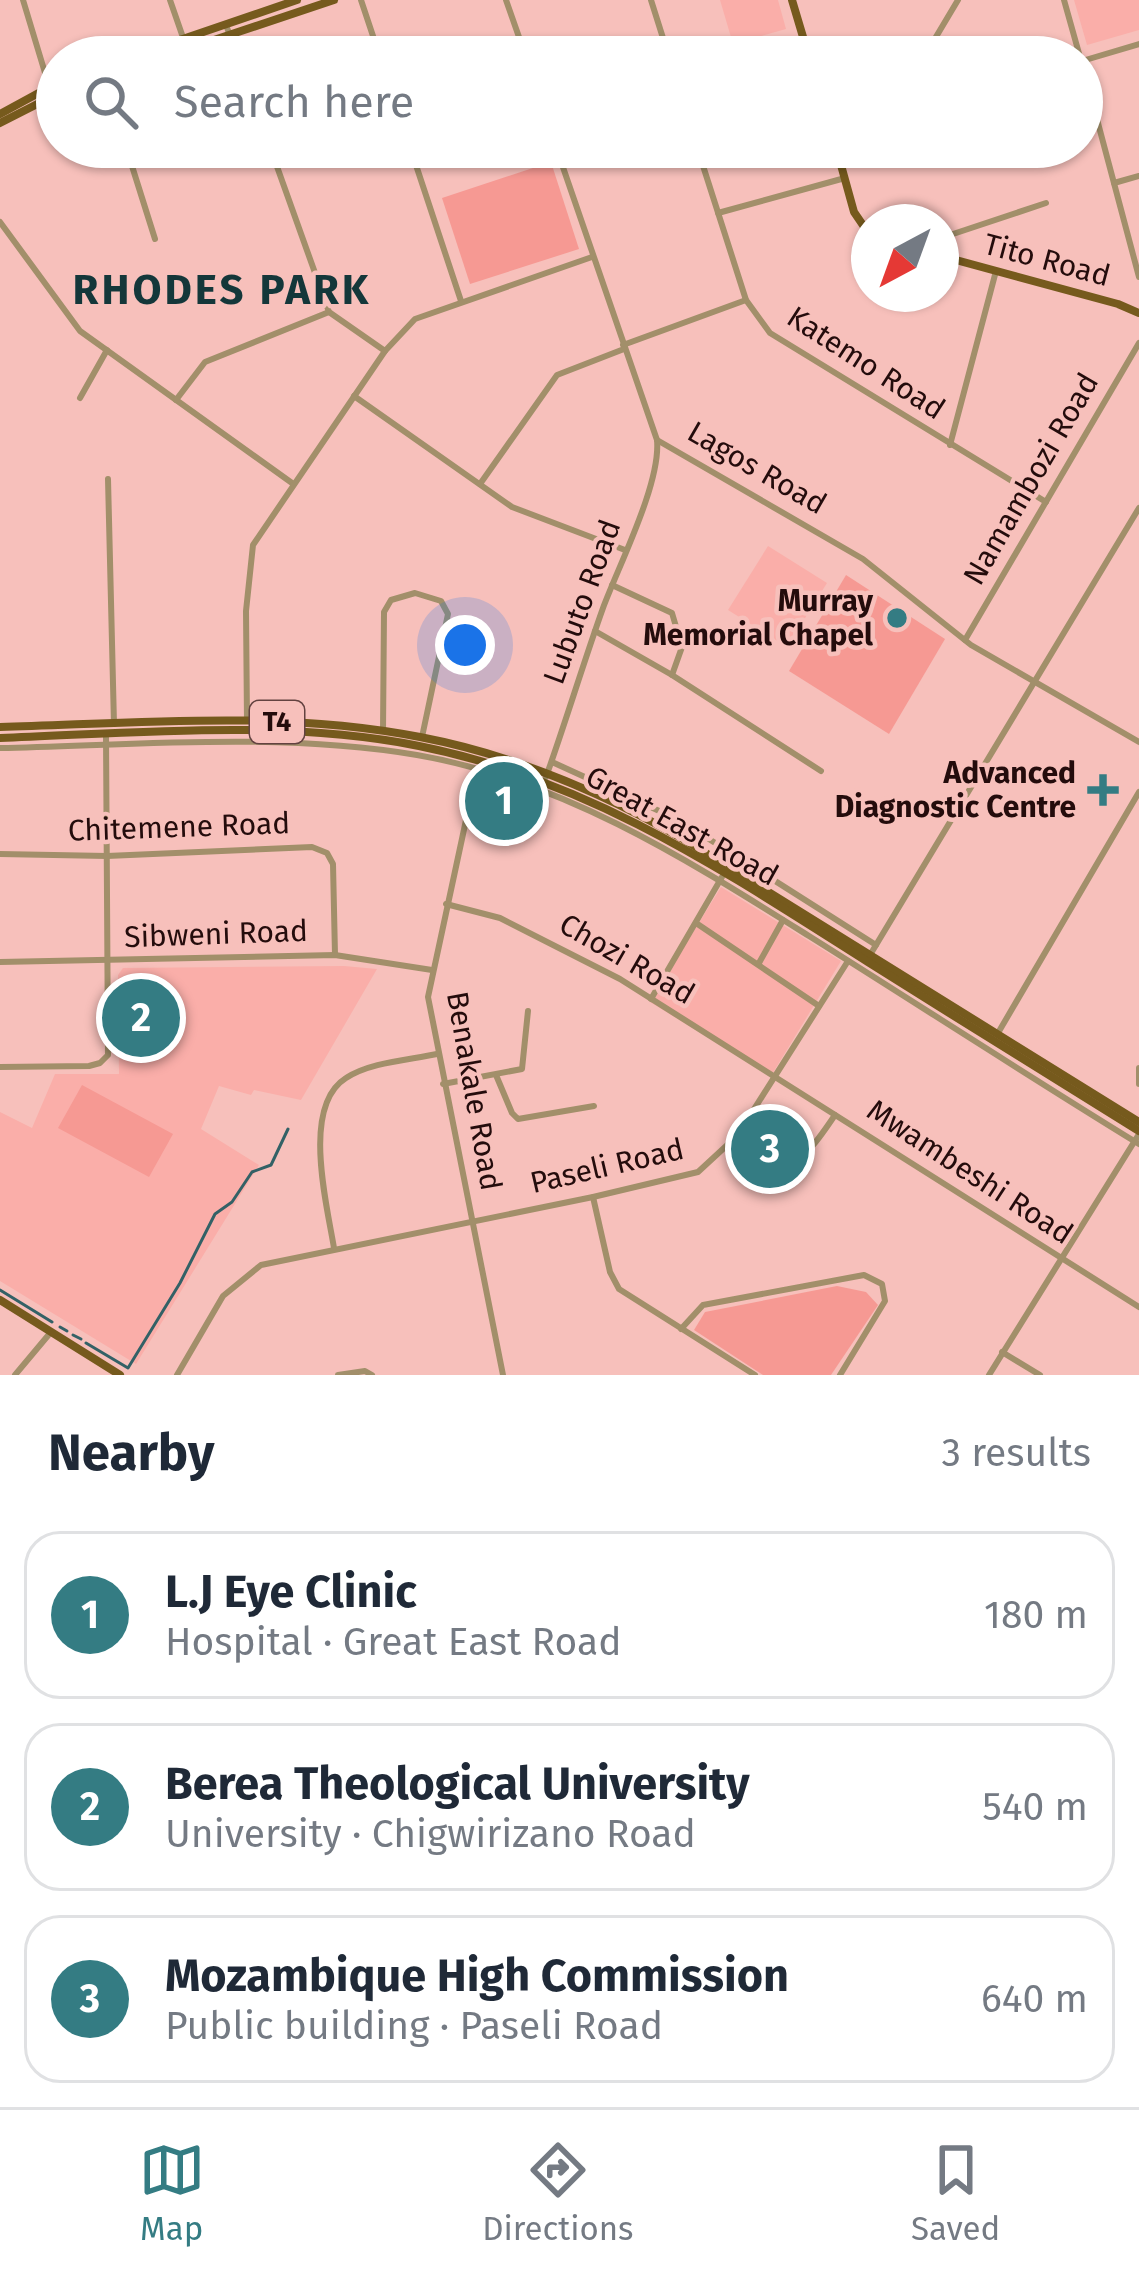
<!DOCTYPE html>
<html lang="en">
<head>
<meta charset="utf-8">
<style>
  :root { --surface:#fff; --page:#f6f6f7; --text:#1f2937; --muted:#747a83; --line:#e0e1e3; --accent:#347c83 }
  body { margin:0; font-family:"Fira Sans",sans-serif; background:var(--page); color:var(--text) }
  .compass { position:absolute; left:851px; top:204px; width:108px; height:108px; border-radius:50%; background:var(--surface); box-shadow:0 3px 9px #0004; rotate:221deg }
  .you { position:absolute; left:465px; top:645px; width:42px; height:42px; margin:-30px; border:9px solid #fff; border-radius:50%; background:#1a73e8; box-shadow:0 0 0 18px #1a73e833 }
  .badge { display:grid; place-items:center; width:78px; height:78px; border-radius:50%; background:var(--accent); color:#fff; font-size:39px; font-weight:700 }
  .pin { position:absolute; translate:-50% -50%; border:6px solid #fff; box-shadow:0 3px 12px #0006 }
  .list { margin:0; padding:0; list-style:none }
  h2 { display:flex; justify-content:space-between; align-items:center; height:156px; margin:0; padding:0 48px; font-size:51px }
  h2 small { font-size:39px; font-weight:400; color:var(--muted) }
  .list li { display:grid; grid-template-columns:78px 1fr auto; gap:36px; align-items:center; box-sizing:border-box; height:168px; margin:0 24px 24px; padding:0 24px; border:3px solid var(--line); border-radius:36px }
  .list b { display:block; font-size:45px; white-space:nowrap }
  .list p { margin:0; font-size:39px; white-space:nowrap; color:var(--muted) }
  .list em { font-size:39px; font-style:normal; color:var(--muted) }
  .icon { flex:none; width:66px; height:66px; fill:none; stroke:currentColor; stroke-width:2; stroke-linecap:round; stroke-linejoin:round }
  .map { position:relative; flex:none; width:1139px; height:1375px; overflow:hidden }
  .search { position:absolute; background:var(--surface); box-shadow:0 3px 9px #0004; left:36px; right:36px; top:36px; height:132px; display:flex; align-items:center; gap:30px; box-sizing:border-box; padding:0 42px; border-radius:66px; color:var(--muted); font-size:45px }
  .sheet { height:732px; background:var(--surface) }
  nav { display:flex; justify-content:space-around; align-items:center; box-sizing:border-box; height:168px; border-top:3px solid var(--line); background:var(--surface); font-size:33px; color:var(--muted) }
  nav a { display:grid; justify-items:center; gap:6px }
  nav .on { color:var(--accent) }
  .map>svg:first-child { display:block }
  .built { fill:#faaea9 }
  .green { fill:#f69993 }
  .lines { fill:none; stroke-linecap:round; stroke-linejoin:round }
  .stream { stroke:#336166; stroke-width:3 }
  .minor { stroke:#a28f6a; stroke-width:6 }
  .major { stroke:#765a1d; stroke-width:8 }
  .poi-dot { fill:#347c83; stroke:#f7c0bb; stroke-width:4.5 }
  .labels { text-anchor:middle; stroke-width:9; stroke-linejoin:round; paint-order:stroke }
  .shield { fill:#f7c0bb; stroke:#634240; stroke-width:3 }
  .shield-label { font-size:27px; font-weight:bold; fill:#240c0c }
  .street-label { font-size:30px; fill:#240c0c; stroke:#f7c0bb }
  .poi-label { font-size:30px; font-weight:bold; fill:#240c0c; stroke:#f7c0bb; text-anchor:end }
  .district-label { font-size:42px; font-weight:bold; letter-spacing:3px; fill:#14373a; stroke:#f7c0bb }
</style>
</head>
<body>
<div class="map">
<svg width="1139" height="1375" viewBox="0 0 1139 1375">
  <rect width="100%" height="100%" fill="#f7c0bb"/>
  <!-- built -->
  <g class="built">
    <polygon points="720,0 778,0 786,29 733,44"/>
    <polygon points="1074,0 1139,0 1139,30 1087,45"/>
    <polygon points="768,546 827,583 787,647 728,610"/>
    <polygon points="721,887 841,961 771,1076 650,1002"/>
    <polygon points="344,966 377,969 301,1100 254,1090 251,1095 219,1086 201,1129 259,1165 136,1364 0,1281 0,1112 32,1128 55,1074 119,1074 118,975 123,968"/>
  </g>
  <!-- green -->
  <g class="green">
    <polygon points="551,162 579,249 470,284 442,198"/>
    <polygon points="846,575 945,639 889,734 789,671"/>
    <polygon points="82,1085 173,1134 149,1177 58,1128"/>
    <polygon points="837,1286 866,1292 878,1305 831,1375 763,1375 694,1330 705,1312"/>
  </g>
  <g class="lines">
    <!-- stream -->
    <g class="stream">
      <polyline points="0,1290 52,1322"/>
      <polyline points="60,1327 67,1331"/>
      <polyline points="73,1335 81,1339"/>
      <polyline points="86,1343 128,1368 180,1283 215,1214 232,1202 252,1172 271,1165 288,1129"/>
    </g>
    <!-- minor -->
    <g class="minor">
      <polyline points="23,0 52,96"/>
      <polyline points="170,0 187,49"/>
      <polyline points="361,0 380,57"/>
      <polyline points="506,0 526,57"/>
      <polyline points="651,0 669,57"/>
      <polyline points="1064,0 1080,57"/>
      <polyline points="226,25 238,57"/>
      <polyline points="924,57 958,0"/>
      <polyline points="1082,61 1139,44"/>
      <polyline points="1082,63 1139,277"/>
      <polyline points="126,147 155,239"/>
      <polyline points="270,147 329,312 385,351"/>
      <polyline points="410,147 461,301"/>
      <polyline points="556,147 657,440 863,559 971,645 1139,742"/>
      <polyline points="697,147 746,300 770,333 1046,502"/>
      <polyline points="1114,183 1139,176"/>
      <polyline points="718,213 845,178"/>
      <polyline points="0,222 80,331 292,483"/>
      <polyline points="941,238 1046,203"/>
      <polyline points="623,345 746,300"/>
      <polyline points="354,396 512,507 625,550"/>
      <polyline points="80,398 107,350"/>
      <polyline points="176,400 205,362 329,312"/>
      <polyline points="950,445 996,271"/>
      <polyline points="108,479 114,724"/>
      <polyline points="480,484 557,375 624,349"/>
      <polyline points="612,585 672,613 682,647 672,675"/>
      <polyline points="595,631 672,675 821,771"/>
      <polyline points="965,640 1139,343"/>
      <polyline points="247,721 246,611 253,545 385,351 415,319 592,257"/>
      <polyline points="383,731 384,612 391,600 415,593 441,601 448,614 422,737"/>
      <path d="M0,748C137,745 280,732 417,755C562,780 686,859 809,936C919,1005 1028,1076 1139,1144"/>
      <polyline points="552,762 679,820 876,945"/>
      <polyline points="477,769 428,997 503,1375"/>
      <path d="M546,777C566,721 583,664 603,608C619,565 661,483 657,440"/>
      <polyline points="0,854 107,856 312,847 327,853 333,864 335,955"/>
      <polyline points="446,904 500,918 620,979 1139,1307"/>
      <polyline points="696,923 819,1006"/>
      <polyline points="870,955 1139,508"/>
      <polyline points="0,962 335,955 432,970"/>
      <polyline points="759,963 783,920"/>
      <polyline points="651,999 722,877"/>
      <polyline points="998,1033 1139,792"/>
      <polyline points="0,1067 89,1066 100,1063 108,1055 106,735"/>
      <polyline points="1139,1068 1139,1084"/>
      <polyline points="496,1075 512,1113 518,1119 594,1106"/>
      <polyline points="443,1084 522,1069 528,1011"/>
      <path d="M737,1136C790,1176 800,1167 835,1115"/>
      <polyline points="593,1197 610,1272 619,1289 755,1375"/>
      <path d="M334,1248C327,1205 301,1106 346,1078C370,1062 409,1060 437,1054"/>
      <polyline points="681,1329 703,1305 864,1275 882,1284 885,1301 840,1375"/>
      <polyline points="1002,1352 1040,1375"/>
      <polyline points="15,1375 51,1332"/>
      <polyline points="177,1375 223,1296 261,1265 593,1197 698,1172 737,1136 848,961"/>
      <polyline points="338,1375 365,1371 372,1375"/>
      <polyline points="989,1375 1139,1134"/>
    </g>
    <!-- major -->
    <g class="major">
      <polyline points="792,0 809,57"/>
      <polyline points="130,57 297,0"/>
      <polyline points="163,57 334,0"/>
      <polyline points="0,114 57,83"/>
      <polyline points="0,123 57,94"/>
      <polyline points="836,147 854,212 869,234"/>
      <polyline points="941,256 1118,304 1139,313"/>
      <path d="M0,727C139,723 283,710 420,737C514,755 600,791 683,839L1139,1122"/>
      <path d="M0,738C137,733 284,719 419,746C590,780 724,871 868,962C958,1019 1049,1075 1139,1131"/>
      <polyline points="0,1300 120,1375"/>
    </g>
  </g>
  <!-- markers -->
  <g class="poi-dot">
    <circle cx="897" cy="618" r="12"/>
    <path d="M1097 772h12v12h12v12h-12v12h-12v-12h-12v-12h12z"/>
  </g>
  <g class="labels">
    <!-- shield labels -->
    <rect class="shield" x="250" y="701" width="54" height="42" rx="9"/>
    <g class="shield-label">
      <text x="277" y="731">T4</text>
    </g>
    <!-- street labels -->
    <g class="street-label">
      <text transform="translate(1047 260) rotate(15)" y="10">Tito Road</text>
      <text transform="translate(866 363) rotate(33)" y="10">Katemo Road</text>
      <text transform="translate(757 468) rotate(30)" y="10">Lagos Road</text>
      <text transform="translate(1031 479) rotate(-60)" y="10">Namambozi Road</text>
      <text transform="translate(582 602) rotate(-70)" y="10">Lubuto Road</text>
      <text transform="translate(682 826) rotate(29)" y="10">Great East Road</text>
      <text transform="translate(179 827) rotate(-2)" y="10">Chitemene Road</text>
      <text transform="translate(216 934) rotate(-2)" y="10">Sibweni Road</text>
      <text transform="translate(627 959) rotate(30)" y="10">Chozi Road</text>
      <text transform="translate(474 1091) rotate(80)" y="10">Benakale Road</text>
      <text transform="translate(607 1166) rotate(-13)" y="10">Paseli Road</text>
      <text transform="translate(970 1172) rotate(33)" y="10">Mwambeshi Road</text>
    </g>
    <!-- poi labels -->
    <g class="poi-label">
      <text x="873" y="611">Murray<tspan x="873" dy="34">Memorial Chapel</tspan></text>
      <text x="1076" y="783">Advanced<tspan x="1076" dy="34">Diagnostic Centre</tspan></text>
    </g>
    <!-- district labels -->
    <g class="district-label">
      <text x="222" y="304">RHODES PARK</text>
    </g>
  </g>
</svg>
<svg class="compass" viewBox="-18 -18 36 36"><path d="M0-13l5 13h-10z" fill="#e53935"/><path d="M0 13l5-13h-10z" fill="#747a83"/></svg>
<div class="you"></div>
<div class="pin badge" style="left:504px;top:801px">1</div>
<div class="pin badge" style="left:141px;top:1018px">2</div>
<div class="pin badge" style="left:770px;top:1149px">3</div>
<div class="search"><svg class="icon" aria-label="search" viewBox="0 0 24 24"><circle cx="10" cy="10" r="6"/><path d="M15 15l6 6"/></svg>Search here</div>
</div>
<section class="sheet">
<h2>Nearby<small>3 results</small></h2>
<ul class="list">
<li><span class="badge">1</span><div><b>L.J Eye Clinic</b><p>Hospital · Great East Road</p></div><em>180 m</em></li>
<li><span class="badge">2</span><div><b>Berea Theological University</b><p>University · Chigwirizano Road</p></div><em>540 m</em></li>
<li><span class="badge">3</span><div><b>Mozambique High Commission</b><p>Public building · Paseli Road</p></div><em>640 m</em></li>
</ul>
</section>
<nav>
<a class="on"><svg class="icon" aria-label="map" viewBox="0 0 24 24"><path d="M3 6l6-2 6 2 6-2v14l-6 2-6-2-6 2zM9 4v14M15 6v14"/></svg>Map</a>
<a><svg class="icon" aria-label="directions" viewBox="0 0 24 24"><path d="M12 3l9 9-9 9-9-9zM9 14v-3h6M13 9l2 2-2 2"/></svg>Directions</a>
<a><svg class="icon" aria-label="saved" viewBox="0 0 24 24"><path d="M7 4h10v16l-5-4-5 4z"/></svg>Saved</a>
</nav>
</body>
</html>
